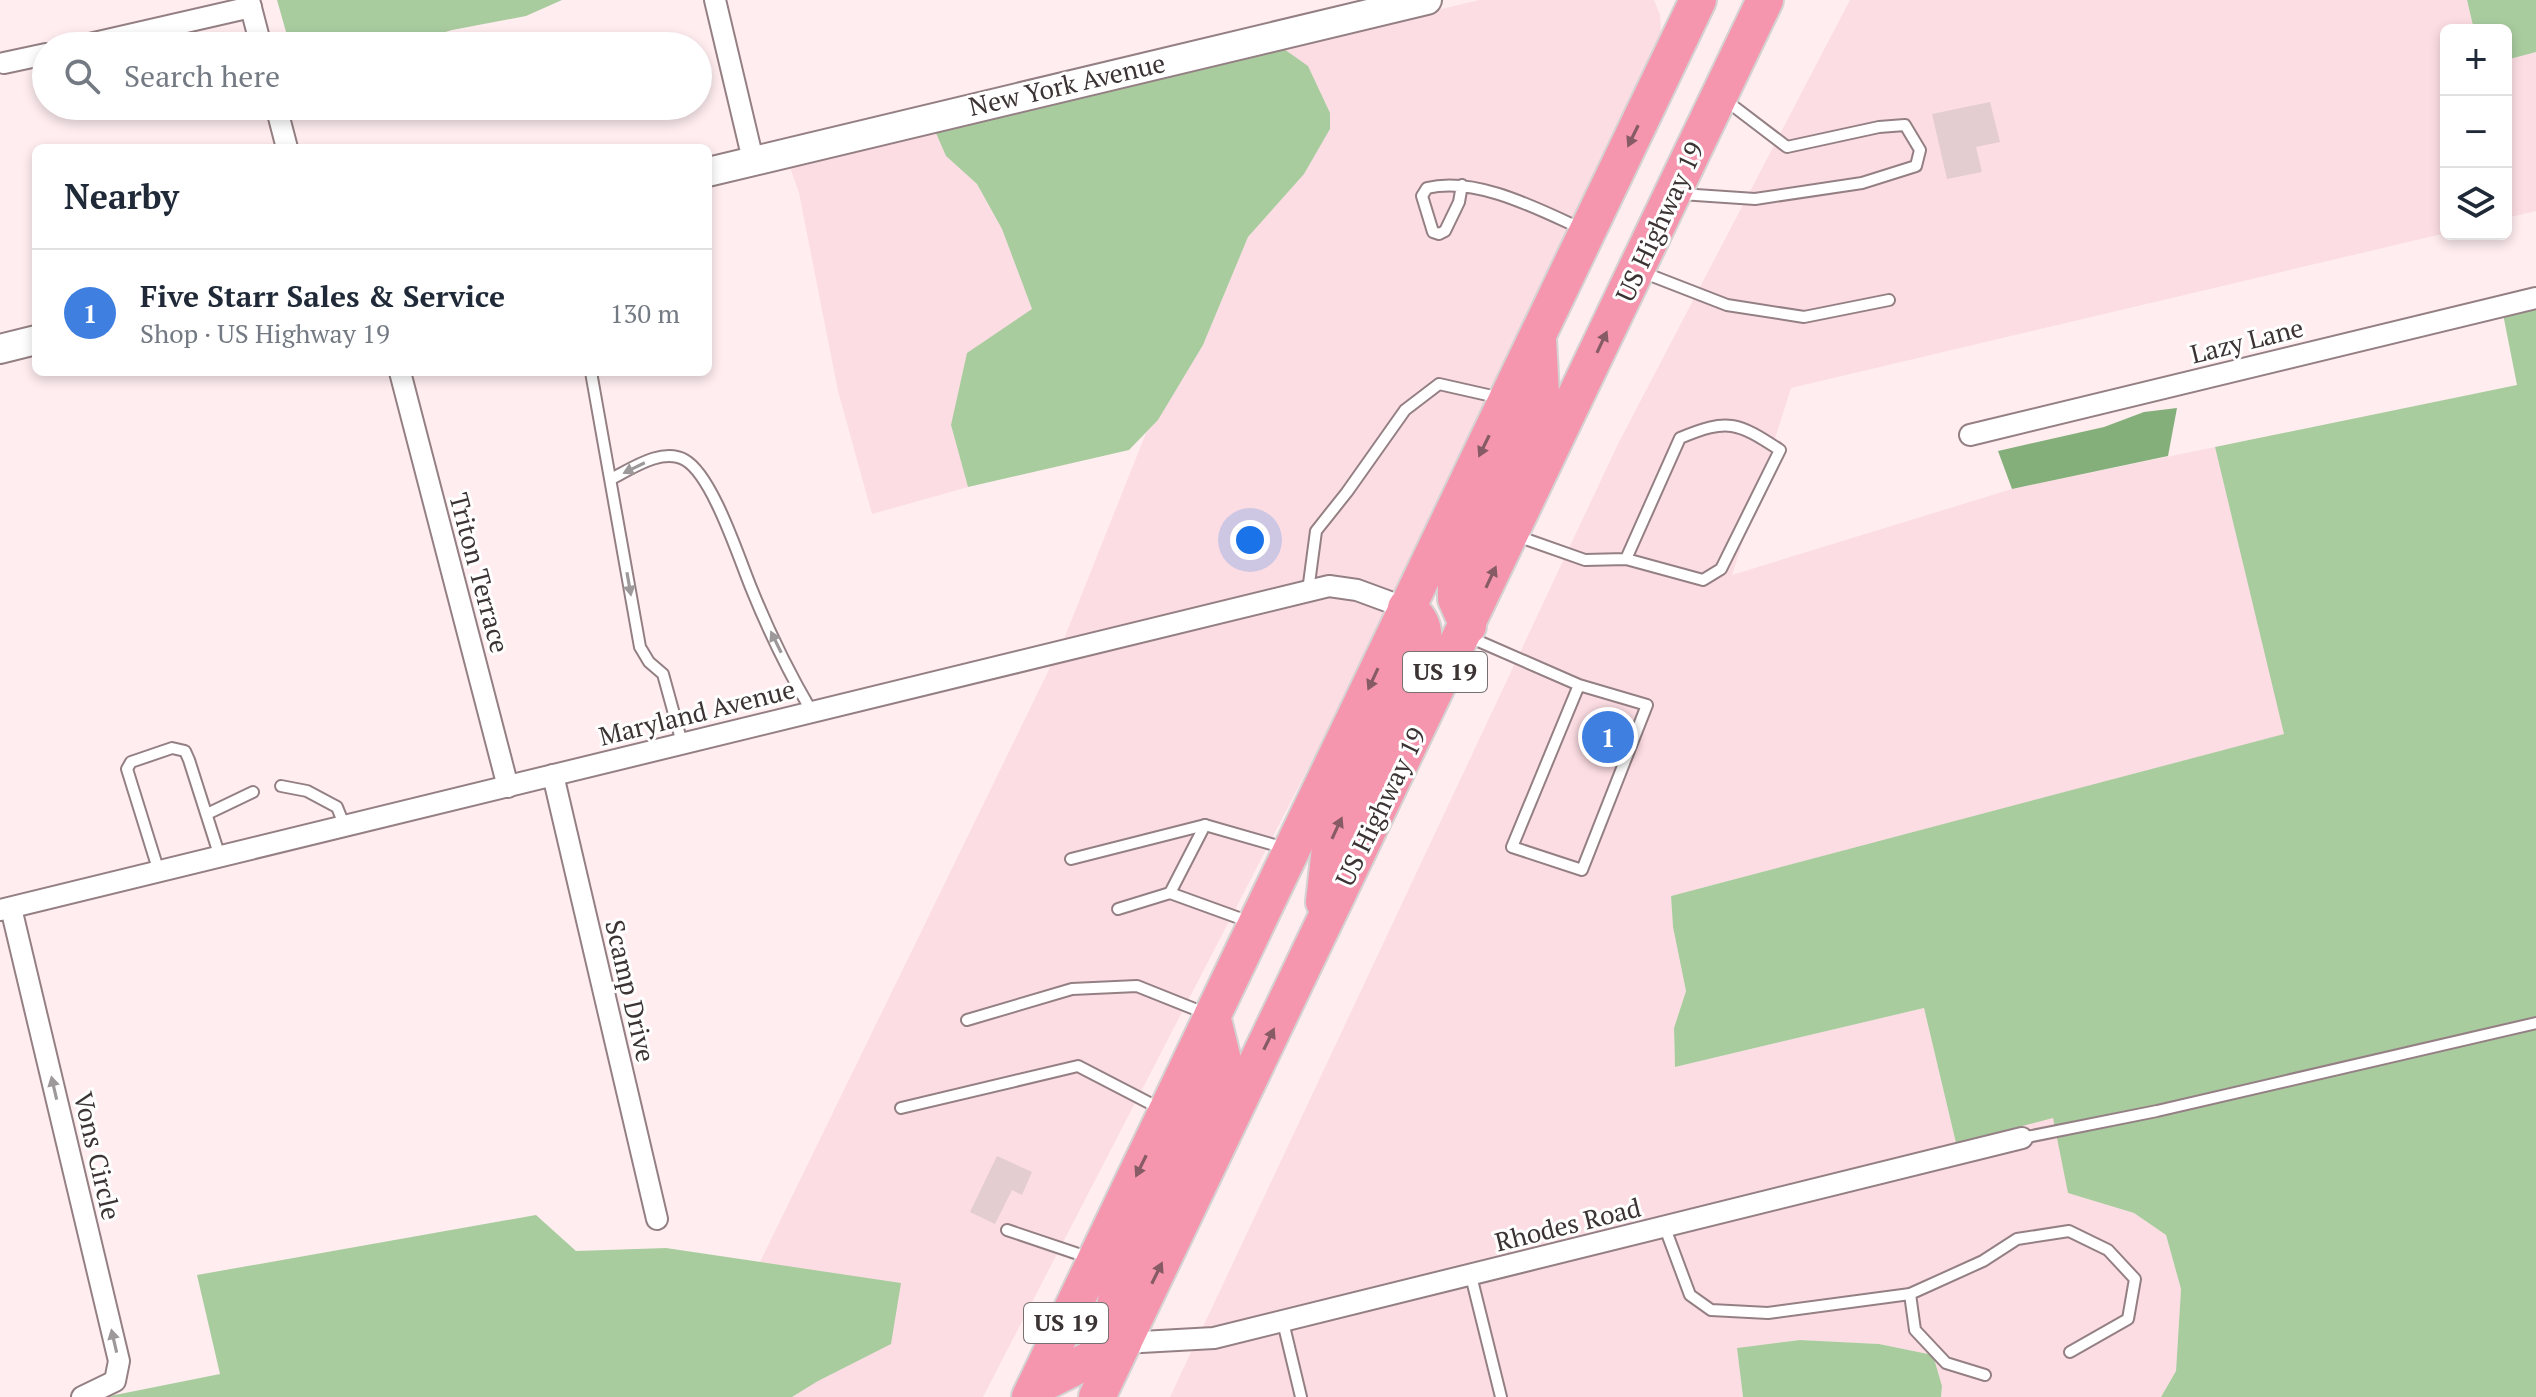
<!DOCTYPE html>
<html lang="en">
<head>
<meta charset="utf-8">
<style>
  :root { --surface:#fff; --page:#f2f2f3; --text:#1f2937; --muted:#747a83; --line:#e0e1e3; --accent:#0b8043 }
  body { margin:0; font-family:"PT Serif",serif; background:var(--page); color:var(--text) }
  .controls { position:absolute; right:24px; top:24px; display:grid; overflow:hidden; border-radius:12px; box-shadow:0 4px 12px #0003 }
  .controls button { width:72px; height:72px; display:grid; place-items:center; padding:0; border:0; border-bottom:2px solid var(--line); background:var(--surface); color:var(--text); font:40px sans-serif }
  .you { position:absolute; left:1250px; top:540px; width:28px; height:28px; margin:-20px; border:6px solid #fff; border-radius:50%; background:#1a73e8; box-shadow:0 0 0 12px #1a73e833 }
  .badge { display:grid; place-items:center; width:52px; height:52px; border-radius:50%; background:var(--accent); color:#fff; font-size:26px; font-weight:700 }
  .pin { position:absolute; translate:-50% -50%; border:4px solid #fff; box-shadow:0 2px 8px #0006 }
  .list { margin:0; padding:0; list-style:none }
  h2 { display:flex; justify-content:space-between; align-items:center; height:104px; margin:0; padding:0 32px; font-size:34px }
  h2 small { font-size:26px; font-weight:400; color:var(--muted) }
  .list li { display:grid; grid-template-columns:52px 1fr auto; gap:24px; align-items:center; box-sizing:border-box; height:128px; padding:0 32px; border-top:2px solid var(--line) }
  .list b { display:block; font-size:30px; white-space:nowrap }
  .list p { margin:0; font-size:26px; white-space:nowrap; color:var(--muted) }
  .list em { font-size:26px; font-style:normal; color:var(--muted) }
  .icon { flex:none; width:44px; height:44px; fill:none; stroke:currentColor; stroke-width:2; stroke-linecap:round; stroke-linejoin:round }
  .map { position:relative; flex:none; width:2536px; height:1397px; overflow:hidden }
  .search { position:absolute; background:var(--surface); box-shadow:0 4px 12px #0003; left:32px; top:32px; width:680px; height:88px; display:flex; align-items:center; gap:20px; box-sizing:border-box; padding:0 28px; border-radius:44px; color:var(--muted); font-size:30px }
  .panel { position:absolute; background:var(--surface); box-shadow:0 4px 12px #0003; left:32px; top:144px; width:680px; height:232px; border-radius:12px }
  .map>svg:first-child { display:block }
  .built { fill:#fcdde3 }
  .green { fill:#a9cc9f }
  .water { fill:#85af7a }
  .building { fill:#e3cdd1 }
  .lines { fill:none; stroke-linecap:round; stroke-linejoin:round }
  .lane-casing { stroke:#948084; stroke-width:14 }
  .street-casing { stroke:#948084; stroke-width:24 }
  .secondary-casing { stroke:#948084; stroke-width:32 }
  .highway-casing { stroke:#d4d2d2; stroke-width:40 }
  .lane { stroke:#fff; stroke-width:10 }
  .street { stroke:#fff; stroke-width:20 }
  .secondary { stroke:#fff; stroke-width:28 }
  .highway { stroke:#f696ae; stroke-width:36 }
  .oneway { fill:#865b65 }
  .oneway2 { fill:#9d999a }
  .labels { text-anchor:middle; stroke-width:6; stroke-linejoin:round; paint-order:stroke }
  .shield { fill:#fff; stroke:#767071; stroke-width:2 }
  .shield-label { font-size:24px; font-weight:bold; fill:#3b3334 }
  .street-label { font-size:26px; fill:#3b3334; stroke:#fff }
</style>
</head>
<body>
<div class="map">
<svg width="2536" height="1397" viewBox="0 0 2536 1397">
  <rect width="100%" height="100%" fill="#ffedf0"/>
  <!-- built -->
  <g class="built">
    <polygon points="1479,0 1654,0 1660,15 1662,48 1438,517 983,1397 792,1397 818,1381 760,1262 1064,639 1146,433 1158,420 1203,345 1248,237 1305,172 1330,129 935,131 946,156 977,184 1002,229 1032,309 951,425 968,487 872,514 838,391 799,193 790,167 812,159"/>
    <polygon points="1850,0 2467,0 2474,30 2446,30 2446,233 1791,388 1732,575 2012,489 2215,447 2285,734 1671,896 1673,927 1686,991 1674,1028 1675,1067 1924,1008 1956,1143 2053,1117 2069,1193 2134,1213 2166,1235 2181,1289 2176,1371 2161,1397 1941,1397 1942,1386 1933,1355 1879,1344 1800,1340 1737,1348 1743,1397 1170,1397 1618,444"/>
    <polygon points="2536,52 2536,211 2506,218 2506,60"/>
  </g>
  <!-- green -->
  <g class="green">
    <polygon points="277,0 562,0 526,16 452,30 399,46 290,46"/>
    <polygon points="2467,0 2536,0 2536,52 2506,60 2506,30 2474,30"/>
    <polygon points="1284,49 1308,66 1330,113 1330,129 1304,174 1248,237 1203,345 1158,420 1129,450 968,487 951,425 967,353 1032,309 1002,229 977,184 946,156 935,131"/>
    <polygon points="2536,302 2536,1397 2161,1397 2176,1371 2181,1289 2166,1235 2134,1213 2068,1193 2053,1118 1956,1143 1924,1008 1675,1067 1674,1028 1686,991 1673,927 1671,896 2284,734 2215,447 2517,385 2502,309"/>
    <polygon points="536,1215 576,1251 666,1248 901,1283 891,1344 818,1381 792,1397 105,1397 220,1374 197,1275"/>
    <polygon points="1800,1340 1879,1344 1933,1355 1942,1386 1941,1397 1743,1397 1737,1348"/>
  </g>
  <!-- water -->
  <polygon class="water" points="2177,408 2168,456 2012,489 1998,451 2104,427 2144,412"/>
  <!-- building -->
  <g class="building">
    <polygon points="1990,102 2000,142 1976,147 1982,172 1947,179 1932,114"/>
    <polygon points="997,1156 1032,1172 1022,1195 1012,1190 995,1224 970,1212"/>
  </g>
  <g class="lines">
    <defs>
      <g id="lane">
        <path d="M1462,185L1459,202L1445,231L1439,234L1433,232L1422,196L1427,188C1476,176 1538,209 1582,229"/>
        <polyline points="1681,194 1755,199 1862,183 1916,166 1920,150 1905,125 1879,127 1787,147 1724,99"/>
        <polyline points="1642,272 1727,305 1804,317 1889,300"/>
        <polyline points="591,372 640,647 649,662 663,674 682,743"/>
        <path d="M611,479C631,469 662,447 685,460C713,476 739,559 752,590C769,632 789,673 812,712"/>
        <path d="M1517,536L1585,560L1626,559L1680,438C1728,418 1737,422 1780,450L1721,569L1703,580L1626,559"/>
        <polyline points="1308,591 1316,531 1347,492 1405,410 1439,384 1501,398"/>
        <polyline points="1469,637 1579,685 1512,847 1582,870 1647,705 1579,685"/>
        <polyline points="281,786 307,791 337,807 345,827"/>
        <polyline points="207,814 253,792"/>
        <polyline points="1071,859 1205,825 1285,848"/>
        <polyline points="159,872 127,769 131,762 172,748 185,751 189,760 220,857"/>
        <polyline points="1170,893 1205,825"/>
        <polyline points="1118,909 1170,893 1250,922"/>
        <polyline points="967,1020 1072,989 1137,986 1207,1014"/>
        <polyline points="901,1108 1078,1066 1161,1109"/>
        <polyline points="2022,1138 2157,1111 2536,1023"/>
        <polyline points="1665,1228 1690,1295 1711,1310 1768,1313 1910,1294"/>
        <polyline points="1007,1230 1090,1258"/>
        <polyline points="1471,1276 1501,1397"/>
        <polyline points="1283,1322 1301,1397"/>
        <polyline points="1985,1375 1946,1363 1915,1330 1910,1294 1983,1261 2017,1239 2069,1231 2108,1250 2135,1279 2128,1319 2070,1352"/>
      </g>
      <g id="street">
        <polyline points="249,0 261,46"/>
        <polyline points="715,0 753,160"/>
        <polyline points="81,46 251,7"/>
        <polyline points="4,63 46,54"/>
        <polyline points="276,106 287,148"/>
        <polyline points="400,372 508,787"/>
        <polyline points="1970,435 2536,298"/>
        <polyline points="553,775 657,1219"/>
        <polyline points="11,908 119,1361 115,1381 82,1397"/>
        <polyline points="0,910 1329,586 1357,590 1406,608"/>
        <polyline points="1123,1343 1214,1338 2022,1138"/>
      </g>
      <g id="secondary">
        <polyline points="708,172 1427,0"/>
        <polyline points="0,349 36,340"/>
      </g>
      <g id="highway">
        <polyline points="1468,626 1456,599 1456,574 1541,393 1538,340"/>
        <path d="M1324,902L1331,839L1422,649C1426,631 1422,618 1406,608"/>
        <polyline points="1123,1343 1114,1311 1120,1280 1151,1209 1224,1064 1212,1016"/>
        <polyline points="1035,1387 1123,1343"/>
        <polyline points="1030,1397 1698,0"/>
        <polyline points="1097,1397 1765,0"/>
      </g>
    </defs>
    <!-- lane casing -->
    <use href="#lane" class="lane-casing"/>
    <!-- street casing -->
    <use href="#street" class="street-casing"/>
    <!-- secondary casing -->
    <use href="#secondary" class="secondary-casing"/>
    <!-- highway casing -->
    <use href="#highway" class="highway-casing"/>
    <!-- lane -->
    <use href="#lane" class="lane"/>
    <!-- street -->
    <use href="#street" class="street"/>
    <!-- secondary -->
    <use href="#secondary" class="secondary"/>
    <!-- highway -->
    <use href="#highway" class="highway"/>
  </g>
  <!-- one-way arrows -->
  <defs><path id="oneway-solid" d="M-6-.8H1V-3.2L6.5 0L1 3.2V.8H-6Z" transform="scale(2)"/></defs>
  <g class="oneway">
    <use href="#oneway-solid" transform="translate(1633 136) rotate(116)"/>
    <use href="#oneway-solid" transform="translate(1602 342) rotate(-65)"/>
    <use href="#oneway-solid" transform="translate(1484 446) rotate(116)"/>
    <use href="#oneway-solid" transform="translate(1491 577) rotate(-65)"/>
    <use href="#oneway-solid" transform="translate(1373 679) rotate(115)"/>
    <use href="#oneway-solid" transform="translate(1337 828) rotate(-65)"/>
    <use href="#oneway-solid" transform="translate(1269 1039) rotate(-64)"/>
    <use href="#oneway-solid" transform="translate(1141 1166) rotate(116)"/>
    <use href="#oneway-solid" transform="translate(1157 1273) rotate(-64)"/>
  </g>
  <g class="oneway2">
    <use href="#oneway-solid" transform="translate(634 468) rotate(154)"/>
    <use href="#oneway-solid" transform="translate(629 584) rotate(80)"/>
    <use href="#oneway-solid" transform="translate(776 642) rotate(-116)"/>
    <use href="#oneway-solid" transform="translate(54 1088) rotate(-103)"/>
    <use href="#oneway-solid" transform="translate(114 1341) rotate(-103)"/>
  </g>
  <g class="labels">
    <!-- shield labels -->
    <g class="shield">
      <rect x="1403" y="652" width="84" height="40" rx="6"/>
      <rect x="1024" y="1303" width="84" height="40" rx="6"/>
    </g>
    <g class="shield-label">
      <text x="1445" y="680">US 19</text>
      <text x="1066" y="1331">US 19</text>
    </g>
    <!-- street labels -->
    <g class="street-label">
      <text transform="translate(1067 85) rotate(-13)" y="9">New York Avenue</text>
      <text transform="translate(1660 222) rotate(-65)" y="9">US Highway 19</text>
      <text transform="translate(2247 341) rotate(-14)" y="9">Lazy Lane</text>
      <text transform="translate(479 573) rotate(75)" y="9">Triton Terrace</text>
      <text transform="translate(697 713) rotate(-14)" y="9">Maryland Avenue</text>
      <text transform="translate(1381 807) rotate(-64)" y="9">US Highway 19</text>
      <text transform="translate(630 991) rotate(77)" y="9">Scamp Drive</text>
      <text transform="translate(97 1156) rotate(77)" y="9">Vons Circle</text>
      <text transform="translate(1568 1225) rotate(-14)" y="9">Rhodes Road</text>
    </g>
  </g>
</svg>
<div class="controls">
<button>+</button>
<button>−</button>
<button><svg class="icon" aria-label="layers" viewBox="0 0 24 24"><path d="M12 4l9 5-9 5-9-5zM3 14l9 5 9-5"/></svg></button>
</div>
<div class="you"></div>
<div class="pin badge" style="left:1608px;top:737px;background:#3f7fe0">1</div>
<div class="search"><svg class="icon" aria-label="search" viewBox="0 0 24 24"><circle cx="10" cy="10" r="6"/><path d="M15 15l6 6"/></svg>Search here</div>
<section class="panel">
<h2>Nearby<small></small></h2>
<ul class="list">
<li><span class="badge" style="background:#3f7fe0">1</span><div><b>Five Starr Sales &amp; Service</b><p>Shop · US Highway 19</p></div><em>130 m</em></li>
</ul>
</section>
</div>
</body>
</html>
